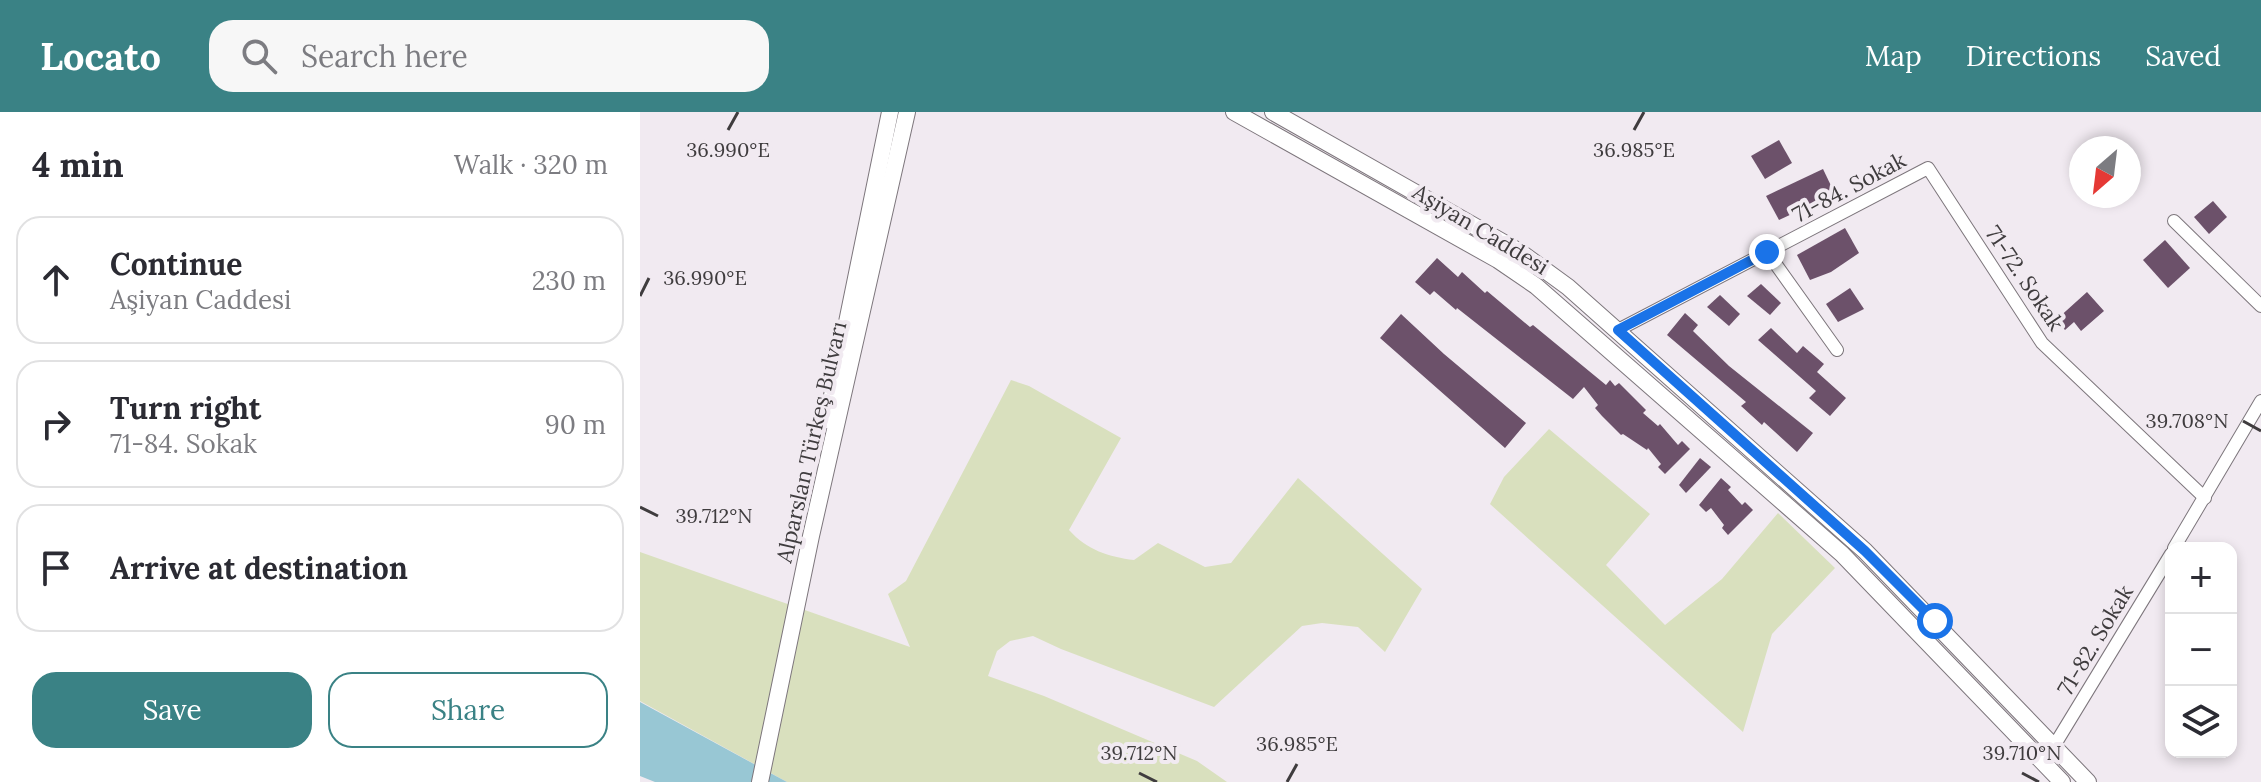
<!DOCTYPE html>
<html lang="en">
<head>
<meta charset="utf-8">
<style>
  :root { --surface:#fff; --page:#f7f7f7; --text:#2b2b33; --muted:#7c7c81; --line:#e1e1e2; --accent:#3a8285 }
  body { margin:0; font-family:Lora,serif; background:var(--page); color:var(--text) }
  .controls { position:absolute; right:24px; bottom:24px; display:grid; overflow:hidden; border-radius:16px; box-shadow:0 4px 12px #0003 }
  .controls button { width:72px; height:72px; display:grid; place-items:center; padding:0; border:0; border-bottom:2px solid var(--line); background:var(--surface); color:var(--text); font:40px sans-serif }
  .compass { position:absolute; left:1429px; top:24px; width:72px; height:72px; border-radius:50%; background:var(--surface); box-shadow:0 4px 12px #0003; rotate:208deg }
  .stop { position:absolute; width:24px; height:24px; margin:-18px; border:6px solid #1a73e8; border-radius:50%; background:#fff }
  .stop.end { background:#1a73e8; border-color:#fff; box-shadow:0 2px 8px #0008 }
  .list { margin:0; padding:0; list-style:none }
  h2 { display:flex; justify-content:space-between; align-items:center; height:104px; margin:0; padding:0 32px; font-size:34px }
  h2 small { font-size:26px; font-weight:400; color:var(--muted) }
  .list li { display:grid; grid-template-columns:52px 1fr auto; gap:24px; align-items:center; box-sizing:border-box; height:128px; margin:0 16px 16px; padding:0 16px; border:2px solid var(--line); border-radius:24px }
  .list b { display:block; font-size:30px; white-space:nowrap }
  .list p { margin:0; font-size:26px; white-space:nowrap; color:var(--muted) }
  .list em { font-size:26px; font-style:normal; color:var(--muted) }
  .actions { display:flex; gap:16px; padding:24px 32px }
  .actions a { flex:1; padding:18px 0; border:2px solid var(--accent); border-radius:24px; text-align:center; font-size:28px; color:var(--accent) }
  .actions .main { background:var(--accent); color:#fff }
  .icon { flex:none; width:44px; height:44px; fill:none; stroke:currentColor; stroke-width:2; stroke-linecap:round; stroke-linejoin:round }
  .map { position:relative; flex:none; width:1621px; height:670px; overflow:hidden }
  header { display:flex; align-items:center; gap:48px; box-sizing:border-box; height:112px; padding:0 40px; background:var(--accent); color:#fff }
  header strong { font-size:38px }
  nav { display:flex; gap:44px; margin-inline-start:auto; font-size:28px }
  .search { width:560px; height:72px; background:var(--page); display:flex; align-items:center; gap:20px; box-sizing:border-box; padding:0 28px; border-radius:24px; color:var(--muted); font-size:30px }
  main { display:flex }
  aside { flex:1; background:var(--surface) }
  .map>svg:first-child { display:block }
  .green { fill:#d9e0be }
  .water { fill:#98c7d4 }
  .building { fill:#6c516a }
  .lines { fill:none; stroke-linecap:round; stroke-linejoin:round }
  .minor-casing { stroke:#7d767c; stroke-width:14 }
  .tertiary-casing { stroke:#7d767c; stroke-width:18 }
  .minor { stroke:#fff; stroke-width:12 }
  .tertiary { stroke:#fff; stroke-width:16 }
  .route { stroke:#1a73e8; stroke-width:10 }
  .ticks { fill:none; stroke:#3f3c3e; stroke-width:3 }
  .labels { text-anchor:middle; stroke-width:8; stroke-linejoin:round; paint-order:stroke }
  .street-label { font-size:22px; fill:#3f3c3e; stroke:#f1eaf1 }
  .ticks-label { font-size:20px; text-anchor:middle; fill:#3f3c3e; stroke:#f1eaf1; stroke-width:8; stroke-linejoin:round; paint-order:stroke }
</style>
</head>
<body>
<header>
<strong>Locato</strong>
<div class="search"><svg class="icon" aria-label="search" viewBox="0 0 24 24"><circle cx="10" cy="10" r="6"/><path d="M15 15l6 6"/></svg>Search here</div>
<nav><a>Map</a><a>Directions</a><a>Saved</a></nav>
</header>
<main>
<aside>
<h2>4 min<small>Walk · 320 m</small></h2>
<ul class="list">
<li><svg class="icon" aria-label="ahead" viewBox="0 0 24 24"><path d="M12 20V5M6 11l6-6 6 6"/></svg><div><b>Continue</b><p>Aşiyan Caddesi</p></div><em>230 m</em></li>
<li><svg class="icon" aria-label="right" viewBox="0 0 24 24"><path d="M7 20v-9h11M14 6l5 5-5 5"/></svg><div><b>Turn right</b><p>71-84. Sokak</p></div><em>90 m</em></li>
<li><svg class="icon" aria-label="arrive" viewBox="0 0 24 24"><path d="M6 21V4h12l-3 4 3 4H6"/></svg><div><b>Arrive at destination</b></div></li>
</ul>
<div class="actions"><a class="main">Save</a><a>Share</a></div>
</aside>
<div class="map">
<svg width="1621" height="670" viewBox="0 0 1621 670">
  <rect width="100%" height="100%" fill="#f1eaf1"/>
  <!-- green -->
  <g class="green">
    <path d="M371,268L389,274L481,326L429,418C447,438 469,445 494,448L518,431L565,455L591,451L658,366L782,477L745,540L718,515L682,511L662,514L574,595L421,537L393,524L370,529L357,539L348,564L404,584L557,649L587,670H147L0,589V440L270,535L248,482L266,469Z"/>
    <polygon points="909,317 1010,402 966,453 1025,513 1082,467 1138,401 1195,456 1132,522 1103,620 850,392 864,365"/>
  </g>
  <!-- water -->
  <polygon class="water" points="0,590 147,670 15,670 0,664"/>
  <!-- building -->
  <g class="building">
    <polygon points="1139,28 1152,51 1125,67 1111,44"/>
    <polygon points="1183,57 1195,82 1139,108 1126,84"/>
    <polygon points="1573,89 1587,105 1569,122 1554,105"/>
    <polygon points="1205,116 1219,141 1191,160 1170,168 1157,143"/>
    <polygon points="1525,128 1550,156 1528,176 1503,148"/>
    <polygon points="797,146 818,165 822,160 845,181 847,179 890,215 893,213 966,273 970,268 975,274 979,271 1006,298 1003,301 1018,314 1020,312 1038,333 1042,329 1050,337 1025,362 1018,355 1021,352 1008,336 1007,338 983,322 981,323 962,304 955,296 958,293 944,275 933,287 817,196 816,198 794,179 790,183 775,170"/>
    <polygon points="1121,172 1141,191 1130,203 1107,184"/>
    <polygon points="1210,176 1224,197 1198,210 1186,192"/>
    <polygon points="1447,180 1464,199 1441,219 1434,210 1425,218 1416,208"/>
    <polygon points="1080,183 1100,202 1089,214 1067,195"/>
    <polygon points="1045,201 1058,213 1053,219 1089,254 1173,321 1157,340 1124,310 1122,313 1101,294 1106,290 1027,223"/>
    <polygon points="761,202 804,242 886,311 865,336 740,226"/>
    <polygon points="1131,216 1157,241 1163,234 1184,252 1177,260 1206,286 1190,304 1169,286 1176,279 1118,228"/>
    <polygon points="1060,346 1071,355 1046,381 1039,373"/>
    <polygon points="1081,366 1091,375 1088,378 1102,393 1105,390 1113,398 1088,423 1082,416 1084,413 1071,396 1066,400 1059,393"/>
  </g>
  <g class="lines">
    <defs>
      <g id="minor">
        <polyline points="1534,109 1621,194"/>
        <polyline points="1127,140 1197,238"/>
        <polyline points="978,218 1288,56 1402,231 1565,386"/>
        <polyline points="1534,436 1621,289"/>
        <polyline points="1414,634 1531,442"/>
      </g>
      <g id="tertiary">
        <polyline points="594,0 858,148 896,174 1202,442 1422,670"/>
        <polyline points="633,0 880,140 928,175 1225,439 1448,670"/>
        <polyline points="187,308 250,0"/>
        <polyline points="120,670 171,424 267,0"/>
      </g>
    </defs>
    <!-- minor casing -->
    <use href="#minor" class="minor-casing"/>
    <!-- tertiary casing -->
    <use href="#tertiary" class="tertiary-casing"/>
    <!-- minor -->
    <use href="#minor" class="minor"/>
    <!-- tertiary -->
    <use href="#tertiary" class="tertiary"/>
  </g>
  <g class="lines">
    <!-- route -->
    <polyline class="route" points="1127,140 978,218 1225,439 1295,509"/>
  </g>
  <!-- ticks -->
  <path class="ticks" d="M88,18L98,0M994,18L1004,0M0,184L9,166M1603,309L1621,319M0,395L18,404M499,661L517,670M1382,661L1399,670M647,670L657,652"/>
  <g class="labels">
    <!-- street labels -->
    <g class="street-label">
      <text transform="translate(1209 75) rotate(-28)" y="8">71-84. Sokak</text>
      <text transform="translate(841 117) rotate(31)" y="8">Aşiyan Caddesi</text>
      <text transform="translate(1385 166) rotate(56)" y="8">71-72. Sokak</text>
      <text transform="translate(171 330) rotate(-77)" y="8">Alparslan Türkeş Bulvarı</text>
      <text transform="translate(1455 528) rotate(-59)" y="8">71-82. Sokak</text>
    </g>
  </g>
  <g class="ticks-label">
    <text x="88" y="45">36.990°E</text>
    <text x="994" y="45">36.985°E</text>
    <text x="65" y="173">36.990°E</text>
    <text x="1547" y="316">39.708°N</text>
    <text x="74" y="411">39.712°N</text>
    <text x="657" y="639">36.985°E</text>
    <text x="499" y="648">39.712°N</text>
    <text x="1382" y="648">39.710°N</text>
  </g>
</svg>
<div class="controls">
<button>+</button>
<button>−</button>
<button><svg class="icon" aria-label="layers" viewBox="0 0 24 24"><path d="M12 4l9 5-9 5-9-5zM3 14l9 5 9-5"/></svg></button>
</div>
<svg class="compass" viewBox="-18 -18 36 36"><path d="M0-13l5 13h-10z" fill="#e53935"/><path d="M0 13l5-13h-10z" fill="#7c7c81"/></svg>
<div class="stop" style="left:1295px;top:509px"></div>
<div class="stop end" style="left:1127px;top:140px"></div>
</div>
</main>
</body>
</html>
